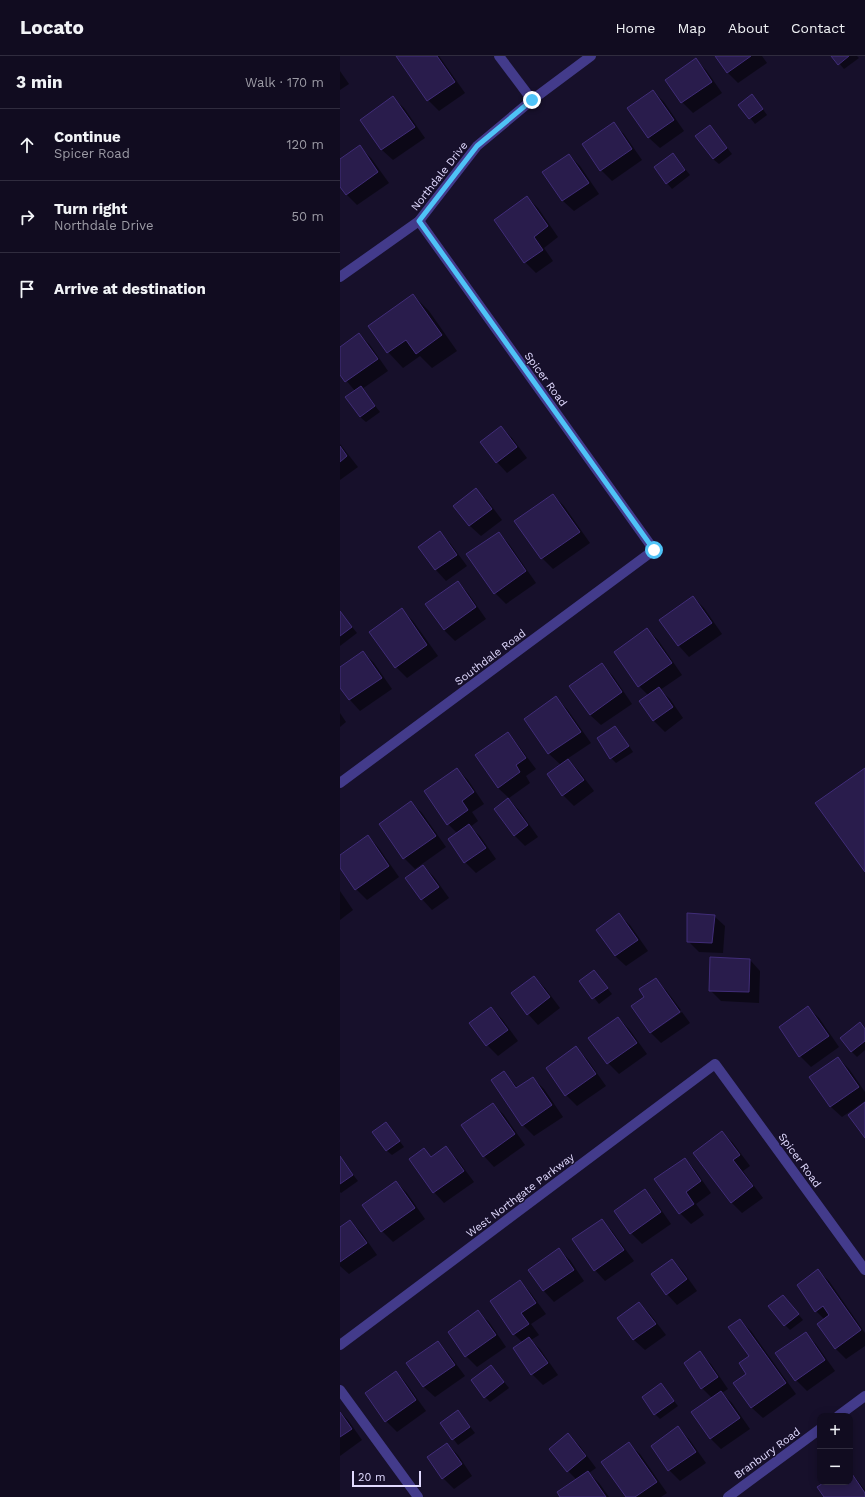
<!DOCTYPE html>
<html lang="en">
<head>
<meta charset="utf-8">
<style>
  :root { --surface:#110c20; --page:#1e1a2d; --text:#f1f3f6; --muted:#9c9ba5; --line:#302c3e }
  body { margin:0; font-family:"Work Sans",sans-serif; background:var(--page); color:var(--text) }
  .controls { position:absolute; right:12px; bottom:12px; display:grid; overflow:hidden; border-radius:8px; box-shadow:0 2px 10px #0003 }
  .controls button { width:36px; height:36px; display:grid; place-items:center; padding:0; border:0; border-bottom:1px solid var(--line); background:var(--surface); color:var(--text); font:20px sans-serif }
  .scale { position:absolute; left:12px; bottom:10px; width:69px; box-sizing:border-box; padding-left:4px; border:2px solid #e1daff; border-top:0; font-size:11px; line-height:14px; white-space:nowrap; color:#e1daff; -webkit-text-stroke:3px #17102b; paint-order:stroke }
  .stop { position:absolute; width:12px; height:12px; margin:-9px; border:3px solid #4fc3f7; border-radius:50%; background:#fff }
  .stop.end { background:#4fc3f7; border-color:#fff; box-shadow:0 1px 4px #0008 }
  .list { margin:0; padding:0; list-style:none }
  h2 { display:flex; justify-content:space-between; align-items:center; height:52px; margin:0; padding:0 16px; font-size:17px }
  h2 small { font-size:13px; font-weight:400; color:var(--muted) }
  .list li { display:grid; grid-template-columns:26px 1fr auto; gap:12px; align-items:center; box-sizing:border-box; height:72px; padding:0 16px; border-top:1px solid var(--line) }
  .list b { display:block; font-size:15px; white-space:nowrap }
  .list p { margin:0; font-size:13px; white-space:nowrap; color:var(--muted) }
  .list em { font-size:13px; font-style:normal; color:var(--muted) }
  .icon { flex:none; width:22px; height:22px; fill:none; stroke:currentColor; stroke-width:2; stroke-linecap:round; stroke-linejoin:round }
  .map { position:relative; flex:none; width:525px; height:1441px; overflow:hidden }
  header { display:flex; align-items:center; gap:24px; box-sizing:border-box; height:56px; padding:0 20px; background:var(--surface); border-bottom:1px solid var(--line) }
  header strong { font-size:19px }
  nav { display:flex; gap:22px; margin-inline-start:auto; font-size:14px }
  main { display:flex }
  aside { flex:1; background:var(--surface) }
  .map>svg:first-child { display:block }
  .shadow { fill:#0007 }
  .building { fill:#291c4c; stroke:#412d79 }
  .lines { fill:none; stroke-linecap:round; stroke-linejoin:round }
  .service { stroke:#433b8b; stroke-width:10 }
  .minor { stroke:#433b8b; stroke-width:10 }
  .route { stroke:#4fc3f7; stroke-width:5 }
  .labels { text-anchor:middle; stroke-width:3; stroke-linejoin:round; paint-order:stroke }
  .street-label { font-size:11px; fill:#e1daff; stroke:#17102b }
</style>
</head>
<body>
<header>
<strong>Locato</strong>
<nav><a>Home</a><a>Map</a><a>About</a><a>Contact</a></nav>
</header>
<main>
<aside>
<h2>3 min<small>Walk · 170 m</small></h2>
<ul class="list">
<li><svg class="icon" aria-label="ahead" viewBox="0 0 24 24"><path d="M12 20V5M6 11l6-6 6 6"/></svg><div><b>Continue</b><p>Spicer Road</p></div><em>120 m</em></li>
<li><svg class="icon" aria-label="right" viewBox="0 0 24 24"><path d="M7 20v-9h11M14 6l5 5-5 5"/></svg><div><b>Turn right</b><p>Northdale Drive</p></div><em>50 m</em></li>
<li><svg class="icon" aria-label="arrive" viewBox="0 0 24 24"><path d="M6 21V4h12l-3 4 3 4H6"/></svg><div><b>Arrive at destination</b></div></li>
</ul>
</aside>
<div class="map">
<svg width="525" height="1441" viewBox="0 0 525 1441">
  <rect width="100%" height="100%" fill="#17102b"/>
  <!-- shadow -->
  <g class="shadow">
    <polygon points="57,0 99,0 125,37 99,55 88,44"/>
    <polygon points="376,0 422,0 427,7 398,27 387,16"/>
    <polygon points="493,0 517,0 519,2 504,13"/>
    <polygon points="356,4 366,14 382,37 353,57 342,46 326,24"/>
    <polygon points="0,15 9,28 0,34"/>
    <polygon points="313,35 324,46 344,75 320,92 309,82 289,52"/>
    <polygon points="53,42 64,52 85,82 53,104 42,94 21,64"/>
    <polygon points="417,45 427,59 415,68 400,49"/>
    <polygon points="273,68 284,78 302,104 272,125 261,114 243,89"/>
    <polygon points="370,70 392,98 379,108 373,103"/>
    <polygon points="20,91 31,102 49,127 17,149 6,138 0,129 0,105"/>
    <polygon points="333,98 350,119 332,133 327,127"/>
    <polygon points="229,99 240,110 259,138 234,155 223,145 204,117"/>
    <polygon points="187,141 198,152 218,181 204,192 213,205 196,217 185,206 155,164"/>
    <polygon points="73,239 89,255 117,295 92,312 80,300 63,312 48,296"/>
    <polygon points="19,278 30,289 48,315 22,333 40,356 26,366 20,361 15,335 0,317 0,292"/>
    <polygon points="161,371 172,382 187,402 167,417 157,406"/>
    <polygon points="0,388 18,411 0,424"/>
    <polygon points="136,434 147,444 162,464 141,480 130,470 115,450"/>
    <polygon points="213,439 224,450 250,487 213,513 202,502 176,465"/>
    <polygon points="100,476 110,487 127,510 106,525 96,514 79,491"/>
    <polygon points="159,477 169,488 196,527 166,548 155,537"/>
    <polygon points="118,526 128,537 146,563 115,585 104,574"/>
    <polygon points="353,541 364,552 382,578 349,601 339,590 321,564"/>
    <polygon points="62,554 73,565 98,600 67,622 56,611"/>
    <polygon points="0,556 17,577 0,590"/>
    <polygon points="307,573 318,584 342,619 320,634 330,643 343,662 325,676 314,665 300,646 309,640 299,630"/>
    <polygon points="23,596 34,607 52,633 20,655 10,644 0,630 0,613"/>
    <polygon points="262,609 273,620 292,648 261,669 250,659"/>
    <polygon points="216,642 227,653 251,687 227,703 239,715 254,735 234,750 223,739 208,719 221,709 209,698 185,664"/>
    <polygon points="0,657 6,666 0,671"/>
    <polygon points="275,671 280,676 293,696 276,707 271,702"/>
    <polygon points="168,678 178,689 196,713 186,720 190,727 169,742 158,732"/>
    <polygon points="117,713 128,724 144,748 132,756 138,765 130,771 140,780 156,803 136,817 125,806 109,783 117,777 108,768"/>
    <polygon points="168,743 179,754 198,781 185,790 174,779"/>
    <polygon points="71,746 82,757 106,791 75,813 64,802"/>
    <polygon points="28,780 38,791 59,821 27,844 16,833 0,810 0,800"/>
    <polygon points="83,810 94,821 109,842 92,854 82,843"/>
    <polygon points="0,835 13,854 0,864"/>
    <polygon points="279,859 290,869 308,895 286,910 275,900"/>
    <polygon points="374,860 385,870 383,897 359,896 348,885"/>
    <polygon points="410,904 420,915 419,947 381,945 370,934"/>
    <polygon points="254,916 272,938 259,948 241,925"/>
    <polygon points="194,921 205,932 220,952 198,969 188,958"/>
    <polygon points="315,923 326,934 341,954 311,975 311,977 292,950 305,941"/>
    <polygon points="151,952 162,963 178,985 158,1000 147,989"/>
    <polygon points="468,952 479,962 499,991 471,1011 460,1000"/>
    <polygon points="342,956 350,967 321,987 311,977"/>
    <polygon points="278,962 289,973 307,998 279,1018 268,1007"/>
    <polygon points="520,968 525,973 525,994 517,1001 511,995"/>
    <polygon points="236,992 247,1003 266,1030 237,1050 226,1039"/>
    <polygon points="498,1002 509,1013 525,1036 525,1045 502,1061 491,1051 470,1021"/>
    <polygon points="164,1017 178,1032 193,1022 204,1033 223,1061 194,1080 183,1069"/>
    <polygon points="153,1048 164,1059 185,1089 154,1111 144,1100"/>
    <polygon points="46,1067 64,1091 52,1099 46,1094"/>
    <polygon points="382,1076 393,1087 410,1110 403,1115 423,1142 402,1157 391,1146"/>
    <polygon points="106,1092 117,1103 134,1126 104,1147 94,1136 84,1093 92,1102"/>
    <polygon points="0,1102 18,1125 1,1137 0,1136"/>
    <polygon points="345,1103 355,1114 371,1137 356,1148 364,1159 351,1168 340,1157"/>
    <polygon points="56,1126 67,1137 85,1163 53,1186 42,1175"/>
    <polygon points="305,1134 315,1145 331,1168 302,1188 291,1177 275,1155"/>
    <polygon points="261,1164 272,1175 294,1205 265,1225 255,1214"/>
    <polygon points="10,1165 21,1176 37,1199 9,1218 0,1210 0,1172"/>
    <polygon points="219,1194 230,1204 244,1225 214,1246 204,1235 189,1214"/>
    <polygon points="332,1204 343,1215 357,1235 337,1249 327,1238"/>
    <polygon points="478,1215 489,1225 525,1277 525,1290 506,1303 495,1292 485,1264 476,1255"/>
    <polygon points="180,1225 190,1236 206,1258 191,1268 199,1279 191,1284 200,1293 218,1319 203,1329 192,1318 174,1293 183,1287 174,1278"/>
    <polygon points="443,1240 463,1264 450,1274 445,1269"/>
    <polygon points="299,1247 310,1258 326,1279 305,1294 294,1284 279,1262"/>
    <polygon points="138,1256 149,1266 166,1291 137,1311 126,1300 109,1276"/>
    <polygon points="400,1264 411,1275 456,1338 423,1362 412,1352 395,1327 408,1318 410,1300"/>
    <polygon points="465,1277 476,1288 495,1315 467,1335 456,1324"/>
    <polygon points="98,1286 108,1297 125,1320 95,1341 84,1331 68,1307"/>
    <polygon points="360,1297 371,1308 388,1333 382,1337 392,1347 410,1373 381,1393 370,1382 372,1342 362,1332"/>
    <polygon points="151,1310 169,1332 150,1346 145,1341"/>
    <polygon points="56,1316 66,1327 86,1355 57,1376 46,1365"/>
    <polygon points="321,1329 338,1350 320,1363 315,1358"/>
    <polygon points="118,1355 135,1377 118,1389 101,1367"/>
    <polygon points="0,1356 8,1364 22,1384 0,1400"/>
    <polygon points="338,1372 349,1383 366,1407 340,1425 329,1414"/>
    <polygon points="228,1379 239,1389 256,1412 249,1417 259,1427 269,1441 222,1441 237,1424 228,1415"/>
    <polygon points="107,1388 118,1399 132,1420 114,1433 103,1422"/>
    <polygon points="289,1388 300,1398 327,1437 321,1441 287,1441"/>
    <polygon points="510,1415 525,1434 525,1441 485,1441 487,1426 510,1426"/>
  </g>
  <!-- building -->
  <g class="building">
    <polygon points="56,0 97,0 115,26 87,45"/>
    <polygon points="375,0 411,0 387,17"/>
    <polygon points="491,0 509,0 498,9"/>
    <polygon points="356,2 372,26 341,47 325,24"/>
    <polygon points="313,34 334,64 308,82 287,52"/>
    <polygon points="412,38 423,53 409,63 398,49"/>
    <polygon points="53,40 75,71 41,94 20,64"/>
    <polygon points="274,66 292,93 260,115 242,88"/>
    <polygon points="370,69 387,92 373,103 355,80"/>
    <polygon points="20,89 38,116 6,139 0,131 0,103"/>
    <polygon points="333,97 345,114 326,128 314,111"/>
    <polygon points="229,98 249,127 222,145 202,116"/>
    <polygon points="187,140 208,170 194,181 203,194 184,207 154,164"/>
    <polygon points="73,238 102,279 76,298 66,284 47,297 28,270"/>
    <polygon points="19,277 38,303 5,326 0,319 0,291"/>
    <polygon points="21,330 35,350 20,361 5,341"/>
    <polygon points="161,370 177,391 156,407 140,386"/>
    <polygon points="0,390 7,400 0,406"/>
    <polygon points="136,432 152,453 129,470 113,450"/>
    <polygon points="213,438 240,476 201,503 174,465"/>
    <polygon points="100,475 117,499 95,514 78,491"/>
    <polygon points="159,476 186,515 154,538 126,498"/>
    <polygon points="118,525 136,551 104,574 85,548"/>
    <polygon points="353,540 372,567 338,590 319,564"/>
    <polygon points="62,552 87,589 55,612 29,576"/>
    <polygon points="0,555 12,571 0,580"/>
    <polygon points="307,572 332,607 298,631 274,596"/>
    <polygon points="23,595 42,622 9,644 0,632 0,611"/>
    <polygon points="262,607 282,636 250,659 229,630"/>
    <polygon points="319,631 333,651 313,665 299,645"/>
    <polygon points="216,640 241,676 208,698 184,663"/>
    <polygon points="275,670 289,690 270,703 257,682"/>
    <polygon points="168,676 186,702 176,709 180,716 158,732 135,699"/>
    <polygon points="228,703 244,724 222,740 207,718"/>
    <polygon points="117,712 134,736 122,745 128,754 107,769 84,735"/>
    <polygon points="525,712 525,816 475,747"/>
    <polygon points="168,742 188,769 174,780 154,753"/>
    <polygon points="71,745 96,780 63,803 39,768"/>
    <polygon points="129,768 146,792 124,807 108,783"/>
    <polygon points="28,779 49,810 15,834 0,812 0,799"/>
    <polygon points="83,809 99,831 81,844 65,822"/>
    <polygon points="279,857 298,884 275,900 256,874"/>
    <polygon points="347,857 375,859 372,887 347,886"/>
    <polygon points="370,901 410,903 409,936 369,935"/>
    <polygon points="254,914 268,932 252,943 239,925"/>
    <polygon points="194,920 210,941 187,959 171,937"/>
    <polygon points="316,922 340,956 310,977 291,950 304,941 299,933"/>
    <polygon points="468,950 489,980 459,1001 439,971"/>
    <polygon points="151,951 168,974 146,990 129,967"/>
    <polygon points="278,961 297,987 267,1008 248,982"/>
    <polygon points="520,966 525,973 525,985 511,996 500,982"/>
    <polygon points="236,990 256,1018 225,1040 206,1012"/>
    <polygon points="498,1001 519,1031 490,1051 469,1021"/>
    <polygon points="164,1015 176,1032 193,1021 212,1049 182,1070 151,1024"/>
    <polygon points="525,1046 525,1082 508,1059"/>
    <polygon points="153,1047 175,1078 143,1101 121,1069"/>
    <polygon points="46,1066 60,1085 46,1095 32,1076"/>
    <polygon points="382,1075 400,1099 393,1104 413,1130 391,1147 353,1097"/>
    <polygon points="106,1090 124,1115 93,1137 69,1103 84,1092 91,1101"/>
    <polygon points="0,1100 13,1119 0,1128"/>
    <polygon points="345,1102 361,1125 346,1136 354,1148 339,1158 314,1123"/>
    <polygon points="56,1125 75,1152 41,1176 22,1149"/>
    <polygon points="305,1133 321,1156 290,1178 274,1155"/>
    <polygon points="262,1163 284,1194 254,1215 232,1183"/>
    <polygon points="10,1164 27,1187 0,1206 0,1171"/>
    <polygon points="219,1192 234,1214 203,1235 188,1214"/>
    <polygon points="332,1203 347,1223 326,1239 311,1218"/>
    <polygon points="478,1213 521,1274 495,1293 477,1268 489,1259 483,1250 475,1256 457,1229"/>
    <polygon points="180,1224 196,1247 181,1257 189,1268 173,1279 150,1245"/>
    <polygon points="443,1239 459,1258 444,1270 428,1250"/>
    <polygon points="299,1246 316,1268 293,1284 277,1262"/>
    <polygon points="138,1254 156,1279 125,1301 108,1276"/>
    <polygon points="400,1263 446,1327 411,1352 393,1327 406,1318 399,1307 409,1300 388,1271"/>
    <polygon points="466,1276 485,1304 455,1325 435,1297"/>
    <polygon points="189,1281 208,1307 191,1319 173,1292"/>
    <polygon points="98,1285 115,1309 83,1331 66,1307"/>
    <polygon points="360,1295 378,1321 361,1333 344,1307"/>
    <polygon points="151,1309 164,1326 144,1342 131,1324"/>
    <polygon points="56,1315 76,1344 45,1366 25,1337"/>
    <polygon points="321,1327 334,1345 314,1359 302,1341"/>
    <polygon points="381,1335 400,1362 370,1383 351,1356"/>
    <polygon points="118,1354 130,1371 112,1384 100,1367"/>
    <polygon points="0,1356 12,1373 0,1381"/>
    <polygon points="338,1370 356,1396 328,1415 311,1390"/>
    <polygon points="228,1377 246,1400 227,1416 209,1393"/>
    <polygon points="289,1386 317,1426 295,1441 286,1441 261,1406"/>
    <polygon points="107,1387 122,1408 102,1423 87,1401"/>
    <polygon points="248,1415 266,1441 220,1441 217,1436"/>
    <polygon points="510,1415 525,1437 525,1441 484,1441 477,1431 485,1426 510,1426"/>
  </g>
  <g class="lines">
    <!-- service -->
    <polyline class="service" points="0,1334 78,1441"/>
    <!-- minor -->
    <g class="minor">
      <polyline points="159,0 192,44"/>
      <polyline points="0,221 79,165 137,90 192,44 251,0"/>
      <polyline points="0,727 314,494 79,165"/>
      <polyline points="0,1289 375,1008 525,1214"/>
      <polyline points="498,1360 525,1340"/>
      <polyline points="388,1441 480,1373"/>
    </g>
  </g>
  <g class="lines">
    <!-- route -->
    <polyline class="route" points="192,44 137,90 79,165 314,494"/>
  </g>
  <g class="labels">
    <!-- street labels -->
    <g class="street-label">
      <text transform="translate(99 120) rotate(-52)" y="4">Northdale Drive</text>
      <text transform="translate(206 323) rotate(54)" y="4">Spicer Road</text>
      <text transform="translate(150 601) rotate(-37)" y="4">Southdale Road</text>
      <text transform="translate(460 1104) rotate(54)" y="4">Spicer Road</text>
      <text transform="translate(180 1139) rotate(-37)" y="4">West Northgate Parkway</text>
      <text transform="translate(427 1397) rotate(-36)" y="4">Branbury Road</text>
    </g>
  </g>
</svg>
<div class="controls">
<button>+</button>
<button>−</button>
</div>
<div class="scale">20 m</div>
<div class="stop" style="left:314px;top:494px"></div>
<div class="stop end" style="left:192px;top:44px"></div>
</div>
</main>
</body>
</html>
